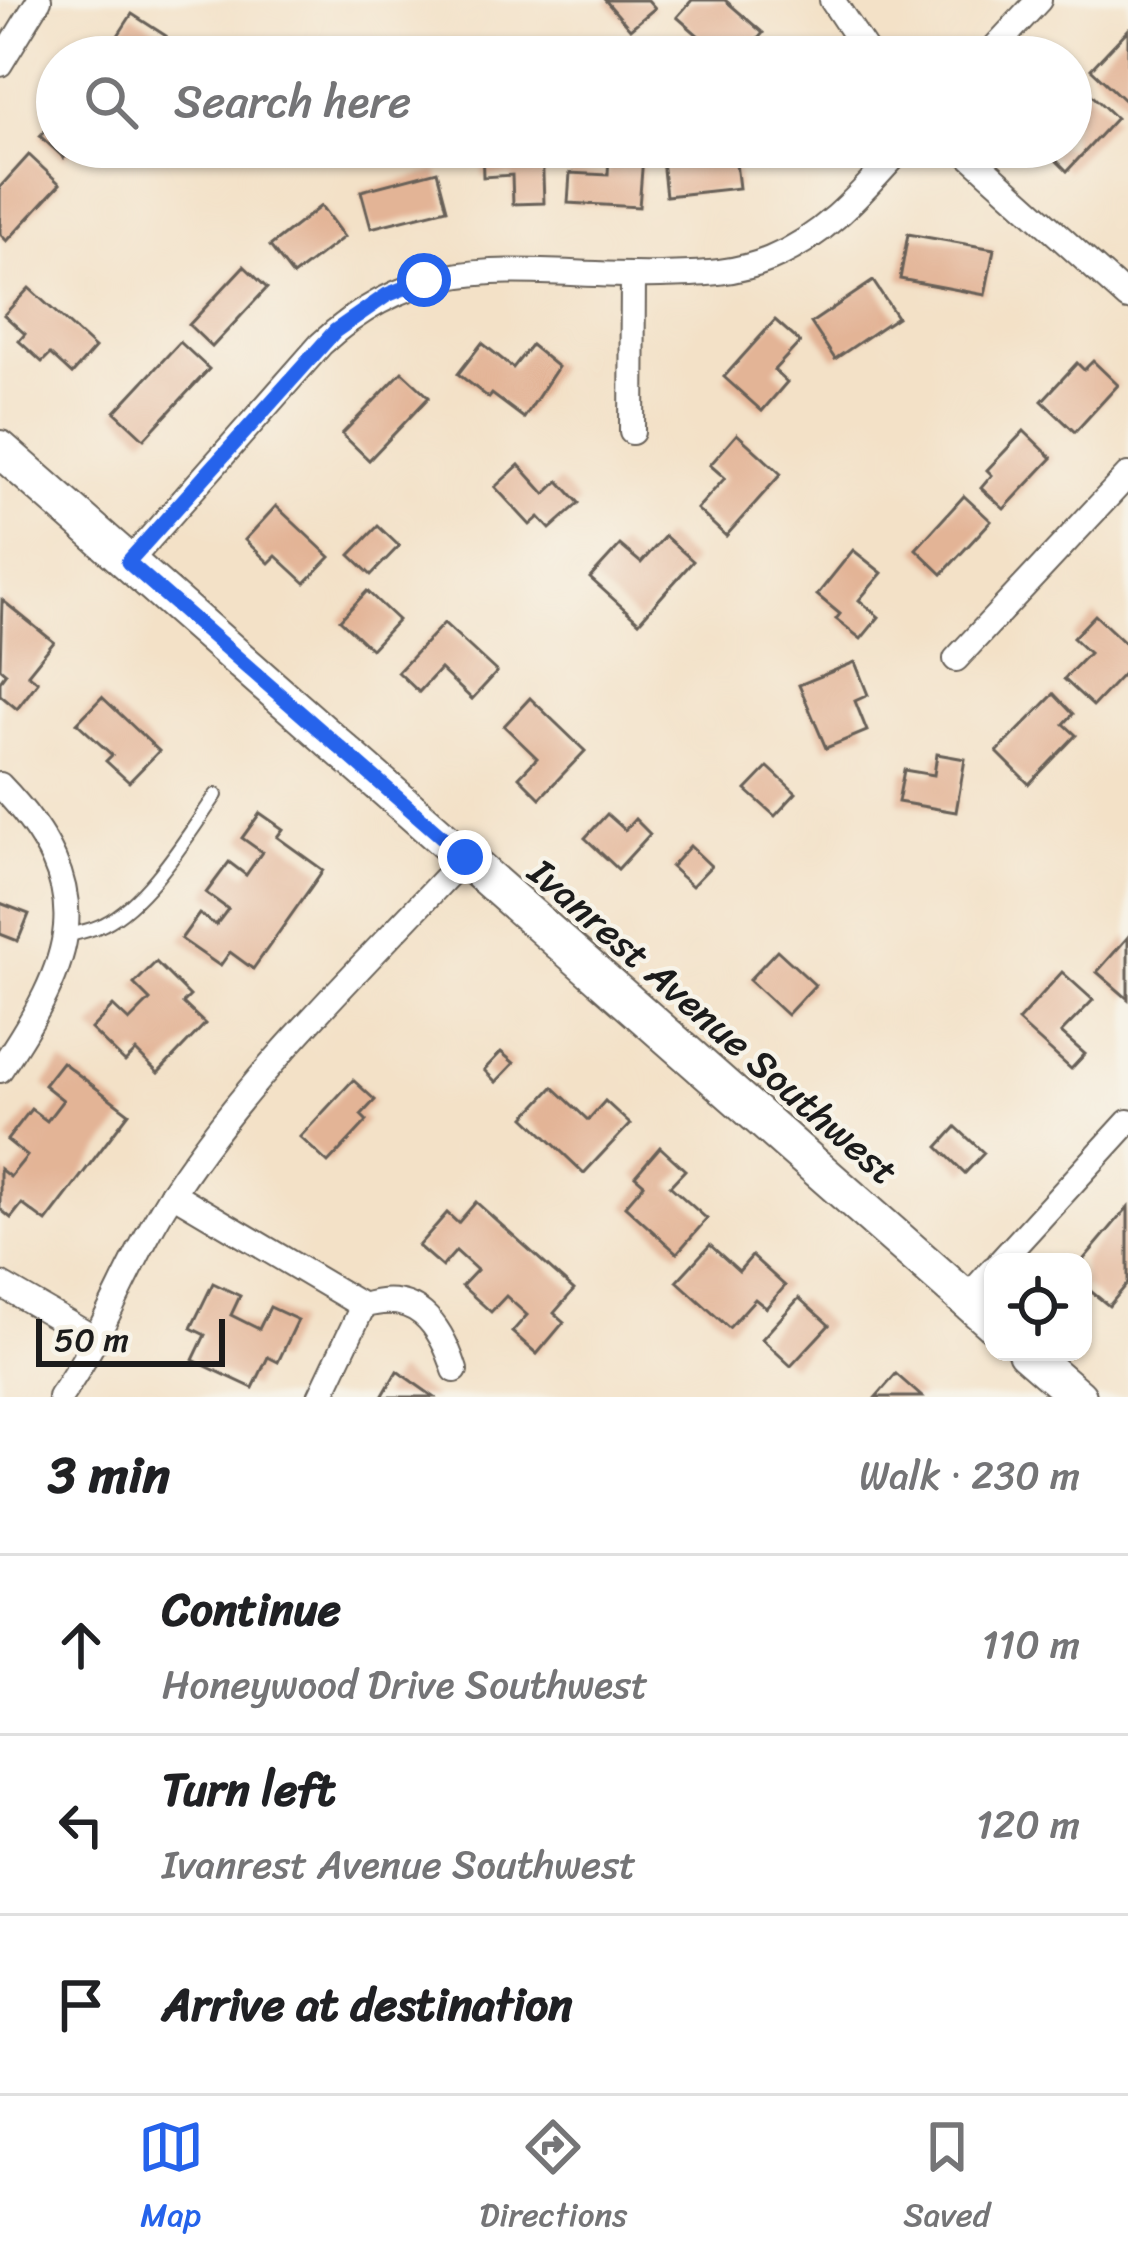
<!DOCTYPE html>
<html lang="en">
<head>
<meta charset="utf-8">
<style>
  :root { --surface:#fff; --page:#f6f6f6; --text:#202124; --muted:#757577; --line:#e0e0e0; --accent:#2563eb }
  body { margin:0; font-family:Sriracha,sans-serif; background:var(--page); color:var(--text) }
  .controls { position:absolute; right:36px; bottom:36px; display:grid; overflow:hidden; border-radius:24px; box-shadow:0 3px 9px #0004 }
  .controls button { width:108px; height:108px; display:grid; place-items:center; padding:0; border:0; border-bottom:3px solid var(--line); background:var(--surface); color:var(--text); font:60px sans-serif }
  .scale { position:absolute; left:36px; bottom:30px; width:189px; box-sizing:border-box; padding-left:12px; border:6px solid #1c1c1c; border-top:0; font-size:33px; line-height:42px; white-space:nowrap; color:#1c1c1c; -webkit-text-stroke:9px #f7f3e8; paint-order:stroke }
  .stop { position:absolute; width:36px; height:36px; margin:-27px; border:9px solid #2563eb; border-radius:50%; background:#fff }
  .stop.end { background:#2563eb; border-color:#fff; box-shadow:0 3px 12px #0008 }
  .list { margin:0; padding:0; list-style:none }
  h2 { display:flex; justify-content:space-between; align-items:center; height:156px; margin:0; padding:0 48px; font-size:51px }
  h2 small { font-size:39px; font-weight:400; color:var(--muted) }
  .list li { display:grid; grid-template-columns:78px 1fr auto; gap:36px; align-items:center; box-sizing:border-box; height:180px; padding:0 48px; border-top:3px solid var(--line) }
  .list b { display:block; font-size:45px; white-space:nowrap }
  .list p { margin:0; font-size:39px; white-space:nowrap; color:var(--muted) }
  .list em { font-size:39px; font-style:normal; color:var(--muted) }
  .icon { flex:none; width:66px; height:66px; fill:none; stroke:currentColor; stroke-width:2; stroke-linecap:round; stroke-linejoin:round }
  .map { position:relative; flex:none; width:1128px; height:1397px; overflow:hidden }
  .search { position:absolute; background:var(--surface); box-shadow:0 3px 9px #0004; left:36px; right:36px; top:36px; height:132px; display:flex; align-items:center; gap:30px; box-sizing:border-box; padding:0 42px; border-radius:66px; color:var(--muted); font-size:45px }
  .sheet { height:696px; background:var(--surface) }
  nav { display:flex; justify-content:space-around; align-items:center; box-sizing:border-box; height:168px; border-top:3px solid var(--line); background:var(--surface); font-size:33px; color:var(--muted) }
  nav a { display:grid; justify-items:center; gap:6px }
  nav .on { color:var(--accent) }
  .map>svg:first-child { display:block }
  .building { fill:#e3b496 }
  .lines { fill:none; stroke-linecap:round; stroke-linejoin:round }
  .lane-casing { stroke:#676158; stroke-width:16 }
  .street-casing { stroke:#676158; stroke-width:28 }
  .secondary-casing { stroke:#676158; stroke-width:40 }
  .lane { stroke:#fff; stroke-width:12 }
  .street { stroke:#fff; stroke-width:24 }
  .secondary { stroke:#fff; stroke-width:36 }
  .route { stroke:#2563eb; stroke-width:15 }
  .labels { text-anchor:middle; stroke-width:9; stroke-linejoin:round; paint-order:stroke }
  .street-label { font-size:39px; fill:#1c1c1c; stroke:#f7f3e8 }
</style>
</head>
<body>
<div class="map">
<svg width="1128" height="1397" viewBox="0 0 1128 1397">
  <rect width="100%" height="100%" fill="#f7f3e8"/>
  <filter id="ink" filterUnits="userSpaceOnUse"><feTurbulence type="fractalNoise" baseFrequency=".00833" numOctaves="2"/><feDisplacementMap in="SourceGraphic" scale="24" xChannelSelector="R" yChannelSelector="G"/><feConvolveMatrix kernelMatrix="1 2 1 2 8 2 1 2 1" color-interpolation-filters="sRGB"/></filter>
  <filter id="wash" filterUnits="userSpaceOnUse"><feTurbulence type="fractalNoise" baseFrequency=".004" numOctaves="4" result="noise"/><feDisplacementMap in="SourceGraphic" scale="48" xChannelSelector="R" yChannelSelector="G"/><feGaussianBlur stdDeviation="2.7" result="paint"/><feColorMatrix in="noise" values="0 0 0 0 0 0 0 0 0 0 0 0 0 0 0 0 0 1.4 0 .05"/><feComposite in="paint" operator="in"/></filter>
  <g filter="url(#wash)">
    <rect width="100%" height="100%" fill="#f3e1c7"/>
    <g id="blocks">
      <!-- building -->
      <g class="building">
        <polygon points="605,0 648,0 655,8 630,29"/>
        <polygon points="692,0 725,0 763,33 742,57 723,57 677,17"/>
        <polygon points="132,14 166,36 152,57 104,57"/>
        <polygon points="1128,30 1128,98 1125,101 1091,69"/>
        <polygon points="1080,84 1116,118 1067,171 1049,153 1055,147 1071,147 1071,129 1077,123 1071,117 1071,93"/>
        <polygon points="57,118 57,147 74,147 64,158 40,136"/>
        <polygon points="482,147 542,147 544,203 513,204 512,175 483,177"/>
        <polygon points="689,147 734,147 739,188 666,196 661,151"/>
        <polygon points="29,155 60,184 7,241 0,234 0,187"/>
        <polygon points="609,155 643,157 639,207 568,203 570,173 608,175"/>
        <polygon points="437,171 447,209 371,228 361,191"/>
        <polygon points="321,206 344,237 293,276 270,246"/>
        <polygon points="908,234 994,249 985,295 900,279"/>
        <polygon points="244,266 267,288 212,347 189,325"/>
        <polygon points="873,281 897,317 835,359 811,323"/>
        <polygon points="29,288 95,348 72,374 50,354 42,362 19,341 25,334 4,315"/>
        <polygon points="775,320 800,342 774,370 787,382 762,411 724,377"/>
        <polygon points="180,342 209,369 144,439 115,412"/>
        <polygon points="482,343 513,368 531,345 558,367 524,418 492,394 489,398 458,374"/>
        <polygon points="1093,361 1118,385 1075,432 1042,401 1077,363 1084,370"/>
        <polygon points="402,372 429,397 369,460 342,434"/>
        <polygon points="1024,431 1052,458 1004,509 981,488 992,475 987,470"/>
        <polygon points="737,434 781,474 726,536 697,509 725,478 710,465"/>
        <polygon points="519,465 545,494 559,481 579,503 550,529 539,517 530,525 495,487"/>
        <polygon points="964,496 991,521 942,574 916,549"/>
        <polygon points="276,506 330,557 305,583 276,556 269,563 245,540"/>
        <polygon points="378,526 399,546 371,575 350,555"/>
        <polygon points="665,536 693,561 639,622 590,578 620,545 641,563"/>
        <polygon points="853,550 882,573 859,600 879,617 861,639 836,619 840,614 817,595"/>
        <polygon points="367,591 398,620 371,649 340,620"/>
        <polygon points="2,600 54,642 28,674 38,682 17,709 0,695 0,681 6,673 0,668"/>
        <polygon points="1095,615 1128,646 1128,669 1093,706 1064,679 1089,653 1073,638"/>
        <polygon points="444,623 497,672 472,699 440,669 419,692 398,672"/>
        <polygon points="855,662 868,695 855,701 867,731 826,748 799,685"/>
        <polygon points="1054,694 1073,714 1064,724 1076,735 1029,784 997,752"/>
        <polygon points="102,697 159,751 129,782 106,761 112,755 77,723"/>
        <polygon points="530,698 585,751 540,798 519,777 537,758 504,726"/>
        <polygon points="937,754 965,759 956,812 898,802 904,770 934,775"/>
        <polygon points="768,767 796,793 775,816 746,790"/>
        <polygon points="260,813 283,829 277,837 323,870 253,969 230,952 220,966 181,939 199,914 216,925 228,909 206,893 229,862 246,875 262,852 242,838"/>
        <polygon points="607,814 625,830 635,819 650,834 618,869 585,838"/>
        <polygon points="690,846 711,866 692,886 671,867"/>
        <polygon points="0,903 29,914 18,941 0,934"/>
        <polygon points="1128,937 1128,999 1097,972"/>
        <polygon points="777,950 815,985 787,1015 749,980"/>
        <polygon points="156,962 190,996 183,1003 205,1024 158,1073 136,1051 125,1062 91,1029 113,1006 129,1021 150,1000 134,984"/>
        <polygon points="1062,972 1093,1000 1061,1033 1085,1054 1071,1069 1018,1021"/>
        <polygon points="501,1052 514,1063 496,1082 484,1070"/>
        <polygon points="62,1062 129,1113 46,1222 22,1204 11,1218 0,1209 0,1169 10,1177 27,1156 7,1140 31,1109 47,1121 63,1100 44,1085"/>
        <polygon points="353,1080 375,1100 361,1115 367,1121 328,1163 300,1137"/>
        <polygon points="553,1087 588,1120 605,1101 630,1124 584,1173 525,1117"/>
        <polygon points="956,1127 984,1153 965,1173 938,1147"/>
        <polygon points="660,1147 685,1170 670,1186 707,1219 677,1253 625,1206 644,1184 635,1176"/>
        <polygon points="476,1202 574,1290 554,1313 564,1322 537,1354 512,1332 527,1315 506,1296 491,1312 462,1286 477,1270 456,1251 442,1267 418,1246 447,1213 458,1223"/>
        <polygon points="1128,1207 1128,1283 1109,1306 1083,1285 1083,1260"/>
        <polygon points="710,1245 739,1271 752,1256 785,1286 766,1308 755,1299 729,1328 677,1281"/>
        <polygon points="213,1283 240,1296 231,1315 259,1329 270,1307 298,1320 278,1362 268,1357 253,1388 193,1360 205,1335 191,1328"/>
        <polygon points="799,1298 829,1325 791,1366 762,1339"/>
        <polygon points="397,1371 434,1397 382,1397"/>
        <polygon points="896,1374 922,1397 876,1397"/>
      </g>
    </g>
  </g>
  <g filter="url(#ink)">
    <use href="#blocks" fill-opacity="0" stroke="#676158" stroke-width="3"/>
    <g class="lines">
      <defs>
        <path id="lane" d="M67,936C79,932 93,930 104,924C148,902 188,835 216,795"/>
        <g id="street">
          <polyline points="832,0 870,57"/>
          <polyline points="986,57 1039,0"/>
          <polyline points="0,64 39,0"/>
          <polyline points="960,147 1128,298"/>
          <polyline points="632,432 633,276"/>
          <path d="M128,563L321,344C429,243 529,278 661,275C700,274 734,274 770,259C826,236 863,191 903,147"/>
          <polyline points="956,659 1128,475"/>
          <path d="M0,785C103,892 73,961 0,1070"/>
          <polyline points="172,1193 363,1306"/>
          <polyline points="1000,1262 1128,1122"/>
          <polyline points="0,1284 97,1340"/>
          <polyline points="966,1299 993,1269"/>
          <path d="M363,1306C415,1289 440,1323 455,1370"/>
          <path d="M60,1397C106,1332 131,1255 175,1189C256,1067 366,964 465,857"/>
          <polyline points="320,1397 363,1306"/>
        </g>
        <g id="secondary">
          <polyline points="0,449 993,1323"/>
          <polyline points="1026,1352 1078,1397"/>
        </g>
      </defs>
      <!-- lane casing -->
      <use href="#lane" class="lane-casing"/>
      <!-- street casing -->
      <use href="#street" class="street-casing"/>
      <!-- secondary casing -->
      <use href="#secondary" class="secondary-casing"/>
      <!-- lane -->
      <use href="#lane" class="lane"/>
      <!-- street -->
      <use href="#street" class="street"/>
      <!-- secondary -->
      <use href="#secondary" class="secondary"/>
    </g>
  </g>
  <g class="lines" filter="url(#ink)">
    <!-- route -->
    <polyline class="route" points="424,280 387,295 335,331 128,562 465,857"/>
  </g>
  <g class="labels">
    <!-- street labels -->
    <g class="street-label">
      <text transform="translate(714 1021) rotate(41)" y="14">Ivanrest Avenue Southwest</text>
    </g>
  </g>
</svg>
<div class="controls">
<button><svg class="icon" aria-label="locate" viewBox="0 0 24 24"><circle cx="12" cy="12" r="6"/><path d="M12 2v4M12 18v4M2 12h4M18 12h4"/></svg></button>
</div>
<div class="scale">50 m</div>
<div class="stop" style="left:424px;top:280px"></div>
<div class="stop end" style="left:465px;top:857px"></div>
<div class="search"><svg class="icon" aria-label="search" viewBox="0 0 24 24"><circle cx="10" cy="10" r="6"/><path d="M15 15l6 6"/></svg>Search here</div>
</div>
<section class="sheet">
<h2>3 min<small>Walk · 230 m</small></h2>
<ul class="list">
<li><svg class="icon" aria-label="ahead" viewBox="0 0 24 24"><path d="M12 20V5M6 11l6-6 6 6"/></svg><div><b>Continue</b><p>Honeywood Drive Southwest</p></div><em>110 m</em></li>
<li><svg class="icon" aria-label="left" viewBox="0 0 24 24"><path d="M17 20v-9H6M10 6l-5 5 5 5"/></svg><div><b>Turn left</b><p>Ivanrest Avenue Southwest</p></div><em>120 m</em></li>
<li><svg class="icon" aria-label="arrive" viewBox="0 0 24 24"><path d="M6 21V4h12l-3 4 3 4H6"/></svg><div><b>Arrive at destination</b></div></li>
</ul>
</section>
<nav>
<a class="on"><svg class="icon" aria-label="map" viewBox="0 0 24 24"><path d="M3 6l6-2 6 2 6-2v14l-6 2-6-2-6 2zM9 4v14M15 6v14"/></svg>Map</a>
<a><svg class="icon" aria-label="directions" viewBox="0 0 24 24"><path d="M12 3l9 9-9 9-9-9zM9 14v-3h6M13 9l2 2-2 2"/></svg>Directions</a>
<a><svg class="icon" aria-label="saved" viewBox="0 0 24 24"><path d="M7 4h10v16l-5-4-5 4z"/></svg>Saved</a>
</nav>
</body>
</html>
